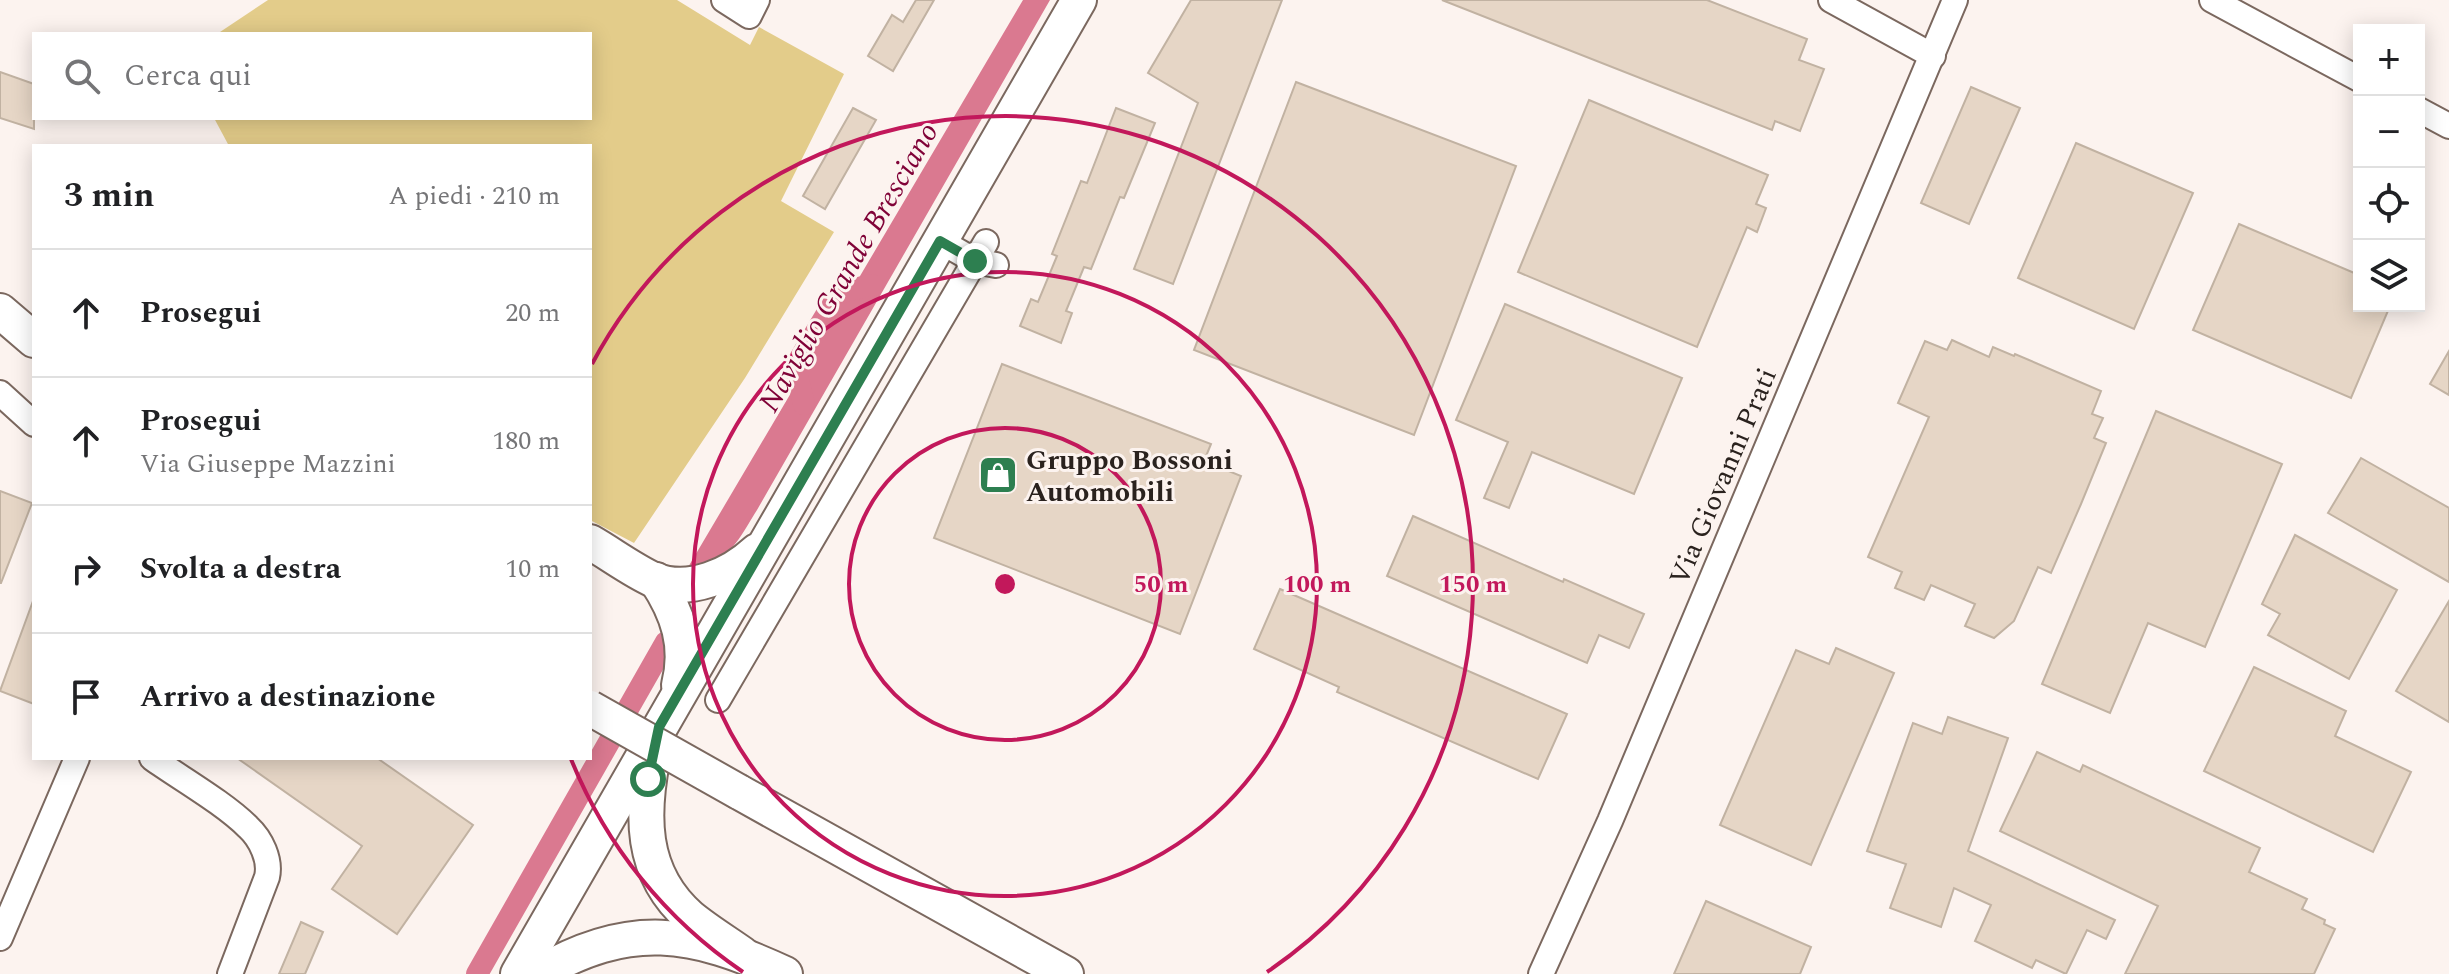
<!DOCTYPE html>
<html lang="it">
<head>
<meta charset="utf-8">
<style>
  :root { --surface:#fff; --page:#f2f2f2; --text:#202124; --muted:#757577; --line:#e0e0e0 }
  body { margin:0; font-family:Spectral,serif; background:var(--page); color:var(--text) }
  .controls { position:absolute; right:24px; top:24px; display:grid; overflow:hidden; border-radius:0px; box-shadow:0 4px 20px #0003 }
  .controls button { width:72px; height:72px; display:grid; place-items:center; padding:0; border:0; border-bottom:2px solid var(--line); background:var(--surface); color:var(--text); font:40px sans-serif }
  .stop { position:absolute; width:24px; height:24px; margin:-18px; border:6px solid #2d7f50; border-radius:50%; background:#fff }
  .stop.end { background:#2d7f50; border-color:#fff; box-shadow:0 2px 8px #0008 }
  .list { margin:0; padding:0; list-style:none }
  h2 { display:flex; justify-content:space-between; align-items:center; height:104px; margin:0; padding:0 32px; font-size:34px }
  h2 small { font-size:26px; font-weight:400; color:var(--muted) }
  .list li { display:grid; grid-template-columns:52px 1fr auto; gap:24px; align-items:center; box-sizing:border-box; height:128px; padding:0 32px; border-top:2px solid var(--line) }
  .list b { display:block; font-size:30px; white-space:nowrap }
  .list p { margin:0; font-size:26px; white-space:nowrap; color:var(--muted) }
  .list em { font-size:26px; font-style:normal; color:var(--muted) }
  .icon { flex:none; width:44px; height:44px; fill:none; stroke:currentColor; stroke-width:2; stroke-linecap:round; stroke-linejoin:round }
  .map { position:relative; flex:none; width:2449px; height:974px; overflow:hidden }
  .search { position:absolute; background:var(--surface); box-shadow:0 4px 20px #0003; left:32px; top:32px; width:560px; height:88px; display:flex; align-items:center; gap:20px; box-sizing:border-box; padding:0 28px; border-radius:0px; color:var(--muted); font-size:30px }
  .panel { position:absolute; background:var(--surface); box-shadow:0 4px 20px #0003; left:32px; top:144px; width:560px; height:616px; border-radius:0px }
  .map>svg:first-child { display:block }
  .green { fill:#e3cc8a }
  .water { fill:#da7990 }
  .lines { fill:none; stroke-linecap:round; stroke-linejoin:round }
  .canal { stroke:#da7990; stroke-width:22 }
  .building { fill:#e6d6c6; stroke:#c1b2a2; stroke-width:2 }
  .street-casing { stroke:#7b685f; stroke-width:28 }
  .secondary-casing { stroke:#7b685f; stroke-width:38 }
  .street { stroke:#fff; stroke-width:24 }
  .secondary { stroke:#fff; stroke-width:34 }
  .secondary-bridge-casing { stroke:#7b685f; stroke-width:38; stroke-linecap:butt }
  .secondary-bridge { stroke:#fff; stroke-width:34 }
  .route { stroke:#2d7f50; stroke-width:10 }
  .ring { fill:none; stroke:#c2185b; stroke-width:4 }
  .labels { text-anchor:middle; stroke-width:6; stroke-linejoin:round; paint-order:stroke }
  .poi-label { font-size:28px; font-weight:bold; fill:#2a221e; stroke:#fcf3ef; text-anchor:start }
  .street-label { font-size:28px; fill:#2a221e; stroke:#fcf3ef }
  .water-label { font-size:30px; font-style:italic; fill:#800338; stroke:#fcf3ef }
  .centre { fill:#c2185b; stroke:#fcf3ef; stroke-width:4 }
  .ring-label { font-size:24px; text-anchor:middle; font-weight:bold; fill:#c2185b; stroke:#fcf3ef; stroke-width:6; stroke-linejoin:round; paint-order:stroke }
</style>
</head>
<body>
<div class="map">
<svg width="2449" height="974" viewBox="0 0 2449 974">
  <rect width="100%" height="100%" fill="#fcf3ef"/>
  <!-- green -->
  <polygon class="green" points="268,0 677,0 750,45 759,27 844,74 781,201 834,232 745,378 634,543 590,520 590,146 229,146 214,118 590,118 590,34 217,34"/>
  <!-- water -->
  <path class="water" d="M1023,0H1050L757,510C746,527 734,553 714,562C706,565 696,566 687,569Z"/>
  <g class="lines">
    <!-- canal -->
    <g class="canal">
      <polyline points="804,404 795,367 840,292 872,285"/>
      <polyline points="477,974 666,642"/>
    </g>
  </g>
  <!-- building -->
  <g class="building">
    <polygon points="916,0 934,0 893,71 868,56 892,15 903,22"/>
    <polygon points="1191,0 1282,0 1173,284 1134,269 1198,103 1148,73"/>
    <polygon points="1442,0 1707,0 1807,39 1799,60 1824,69 1800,131 1775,121 1772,130"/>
    <polygon points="0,72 34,84 34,129 0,118"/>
    <polygon points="1296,82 1516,166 1414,435 1194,350"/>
    <polygon points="1971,87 2020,108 1969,224 1921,203"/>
    <polygon points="1589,100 1768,175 1756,204 1766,208 1757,232 1747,227 1697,347 1518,272"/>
    <polygon points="853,108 876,120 825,209 803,196"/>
    <polygon points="1116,108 1155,123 1124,198 1120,197 1091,269 1084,267 1066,311 1072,313 1061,343 1020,326 1031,299 1038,302 1057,256 1052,254 1081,181 1087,183"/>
    <polygon points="2076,143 2193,193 2134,329 2018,278"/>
    <polygon points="2239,224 2359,275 2359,306 2390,306 2351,398 2193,330"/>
    <polygon points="1505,304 1682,378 1634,494 1532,452 1509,508 1484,498 1508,442 1456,420"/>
    <polygon points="1952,340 1989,357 1993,347 2014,356 2015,354 2101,391 2092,414 2103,418 2094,438 2106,443 2081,504 2051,573 2038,567 2014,621 1994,638 1965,626 1975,604 1931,585 1924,600 1895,588 1902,572 1868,557 1929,417 1898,403 1925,341 1947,350"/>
    <polygon points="2449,351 2449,395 2430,384"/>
    <polygon points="1002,364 1211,444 1204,461 1241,476 1180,634 934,538"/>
    <polygon points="2156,411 2282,464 2205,647 2148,623 2110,713 2042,684"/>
    <polygon points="2361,458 2449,508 2449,582 2328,513"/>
    <polygon points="0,491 32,503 1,583 0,583"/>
    <polygon points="1413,516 1563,582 1564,579 1644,614 1629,648 1599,635 1587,663 1387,576"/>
    <polygon points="2295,535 2397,590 2349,679 2268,635 2280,614 2262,604"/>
    <polygon points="1280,589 1567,714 1538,779 1337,692 1339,687 1254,649"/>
    <polygon points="33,601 34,602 34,704 0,691"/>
    <polygon points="2449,601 2449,722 2396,691"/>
    <polygon points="1836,648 1894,673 1811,865 1720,825 1796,650 1829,664"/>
    <polygon points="2254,667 2346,711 2335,736 2411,772 2373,852 2204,771"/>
    <polygon points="1948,717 2008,738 1968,851 2115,920 2106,939 2087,930 2066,974 2036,960 2032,968 1975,941 1991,905 1954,888 1941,927 1890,908 1906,864 1867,851 1913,723 1942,734"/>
    <polygon points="2037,752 2080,772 2083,765 2260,848 2249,872 2307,899 2302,909 2325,920 2324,924 2335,929 2314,974 2125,974 2158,906 2000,831"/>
    <polygon points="237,758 377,758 473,825 397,934 332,889 362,846"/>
    <polygon points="1706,901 1811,947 1800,974 1674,974"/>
    <polygon points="301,922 323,932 305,974 279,974"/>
  </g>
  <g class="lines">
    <defs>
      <g id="street">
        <polyline points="724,0 749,16 757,0"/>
        <polyline points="1831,0 1933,56"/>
        <polyline points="2212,0 2359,79"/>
        <polyline points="2419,110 2449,126"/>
        <polyline points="940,241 975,261 996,265"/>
        <polyline points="0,393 34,424"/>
        <polyline points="718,700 986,242"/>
        <path d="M152,758C180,778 224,803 248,827C261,839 271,860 267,877L230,974"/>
        <polyline points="0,938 77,758"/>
        <polyline points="1541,974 1610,821 1955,0"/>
      </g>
      <g id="secondary">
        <polyline points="0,311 34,340"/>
        <path d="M590,542C611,554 632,570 654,580C690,594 731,575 757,551"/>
        <path d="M656,580C678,613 689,646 679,685"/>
        <path d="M654,751C641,813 639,873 691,918C707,931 725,942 742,954"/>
        <polyline points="739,792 1066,974"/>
        <polyline points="518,974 1079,0"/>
        <path d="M538,974C629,920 693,931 785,974"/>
      </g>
    </defs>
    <!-- street casing -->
    <use href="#street" class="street-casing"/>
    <!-- secondary casing -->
    <use href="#secondary" class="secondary-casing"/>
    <!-- street -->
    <use href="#street" class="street"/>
    <!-- secondary -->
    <use href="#secondary" class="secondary"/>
    <defs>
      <polyline id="secondary-bridge" points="590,708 739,792"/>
    </defs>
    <!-- secondary-bridge casing -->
    <use href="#secondary-bridge" class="secondary-bridge-casing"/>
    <!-- secondary-bridge -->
    <use href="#secondary-bridge" class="secondary-bridge"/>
  </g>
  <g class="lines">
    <!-- route -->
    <polyline class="route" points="648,779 659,727 940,241 975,261"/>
  </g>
  <!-- distance rings -->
  <g class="ring">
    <circle cx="1005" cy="584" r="156"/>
    <circle cx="1005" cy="584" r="312"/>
    <path d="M743 972A468 468 0 0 1 571 759M592 364A468 468 0 1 1 1267 972"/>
  </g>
  <!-- icons -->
  <defs>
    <symbol id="shop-square" viewBox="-11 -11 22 22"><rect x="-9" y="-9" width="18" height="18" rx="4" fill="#2d7f50" stroke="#fcf3ef"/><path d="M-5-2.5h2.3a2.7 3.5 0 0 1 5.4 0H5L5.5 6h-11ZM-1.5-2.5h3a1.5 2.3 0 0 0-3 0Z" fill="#fff"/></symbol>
  </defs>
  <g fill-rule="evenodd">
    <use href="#shop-square" x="976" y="453" width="44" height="44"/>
  </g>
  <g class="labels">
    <!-- poi labels -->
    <g class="poi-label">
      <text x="1026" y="469">Gruppo Bossoni<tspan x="1026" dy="32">Automobili</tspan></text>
    </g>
    <!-- street labels -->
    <g class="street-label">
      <text transform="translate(1722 476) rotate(-67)" y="10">Via Giovanni Prati</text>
    </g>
    <!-- water labels -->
    <g class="water-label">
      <text transform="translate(848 267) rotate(-60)" y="10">Naviglio Grande Bresciano</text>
    </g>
  </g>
  <circle cx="1005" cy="584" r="12" class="centre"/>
  <g class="ring-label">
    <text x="1161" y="592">50 m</text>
    <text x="1317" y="592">100 m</text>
    <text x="1473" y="592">150 m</text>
  </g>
</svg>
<div class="controls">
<button>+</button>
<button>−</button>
<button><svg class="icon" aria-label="locate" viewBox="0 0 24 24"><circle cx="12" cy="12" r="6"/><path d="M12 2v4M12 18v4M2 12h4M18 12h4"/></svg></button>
<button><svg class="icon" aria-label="layers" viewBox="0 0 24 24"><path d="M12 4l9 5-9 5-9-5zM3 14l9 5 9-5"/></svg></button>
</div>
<div class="stop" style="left:648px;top:779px"></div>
<div class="stop end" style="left:975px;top:261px"></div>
<div class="search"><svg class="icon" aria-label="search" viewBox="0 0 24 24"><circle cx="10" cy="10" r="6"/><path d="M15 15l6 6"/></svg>Cerca qui</div>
<section class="panel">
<h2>3 min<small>A piedi · 210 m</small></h2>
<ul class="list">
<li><svg class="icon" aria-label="ahead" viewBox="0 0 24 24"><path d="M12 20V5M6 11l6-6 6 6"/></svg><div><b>Prosegui</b></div><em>20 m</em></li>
<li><svg class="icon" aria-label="ahead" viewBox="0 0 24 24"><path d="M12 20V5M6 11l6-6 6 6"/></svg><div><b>Prosegui</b><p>Via Giuseppe Mazzini</p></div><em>180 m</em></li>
<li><svg class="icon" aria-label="right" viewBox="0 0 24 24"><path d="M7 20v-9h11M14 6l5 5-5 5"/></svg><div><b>Svolta a destra</b></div><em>10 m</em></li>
<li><svg class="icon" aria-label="arrive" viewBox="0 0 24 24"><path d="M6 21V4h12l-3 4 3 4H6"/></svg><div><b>Arrivo a destinazione</b></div></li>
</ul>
</section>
</div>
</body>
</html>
